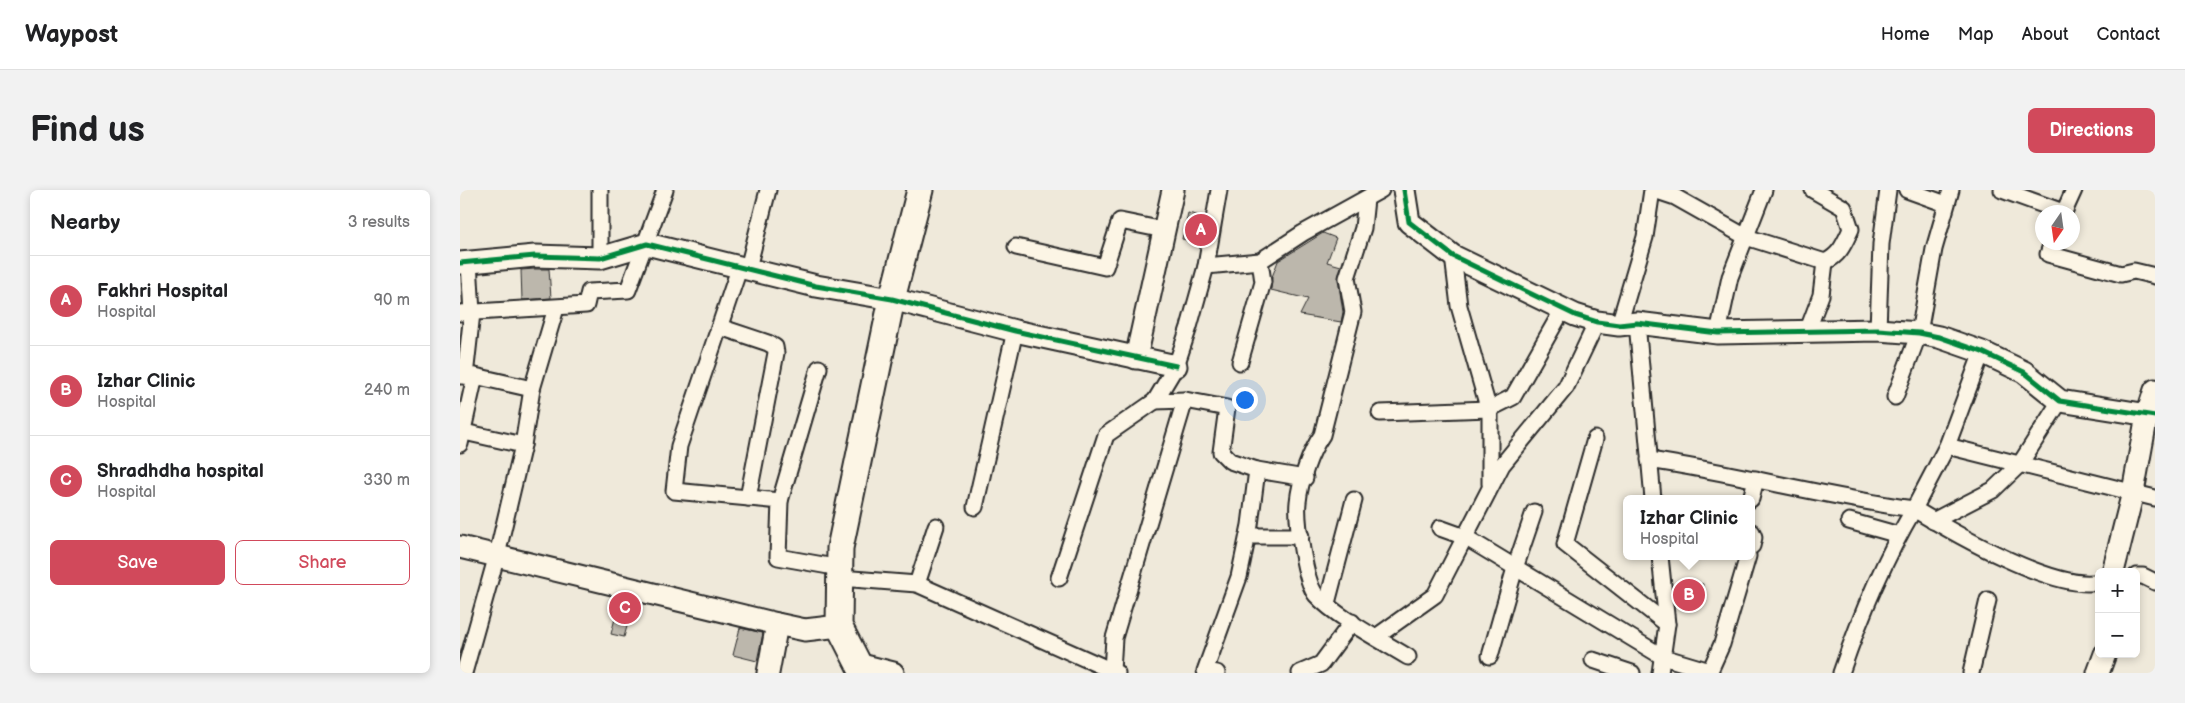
<!DOCTYPE html>
<html lang="en">
<head>
<meta charset="utf-8">
<style>
  :root { --surface:#fff; --page:#f2f2f2; --text:#202124; --muted:#757577; --line:#e0e0e0; --accent:#d1495b }
  body { margin:0; font-family:"Balsamiq Sans",sans-serif; background:var(--page); color:var(--text) }
  .controls { position:absolute; right:15px; bottom:15px; display:grid; overflow:hidden; border-radius:8px; box-shadow:0 2px 8px #0003 }
  .controls button { width:45px; height:45px; display:grid; place-items:center; padding:0; border:0; border-bottom:1px solid var(--line); background:var(--surface); color:var(--text); font:25px sans-serif }
  .compass { position:absolute; left:1575px; top:15px; width:45px; height:45px; border-radius:50%; background:var(--surface); box-shadow:0 2px 8px #0003; rotate:193deg }
  .you { position:absolute; left:784px; top:209px; width:18px; height:18px; margin:-12px; border:4px solid #fff; border-radius:50%; background:#1a73e8; box-shadow:0 0 0 8px #1a73e833 }
  .badge { display:grid; place-items:center; width:32px; height:32px; border-radius:50%; background:var(--accent); color:#fff; font-size:16px; font-weight:700 }
  .pin { position:absolute; translate:-50% -50%; border:2px solid #fff; box-shadow:0 1px 5px #0006 }
  .popup { position:absolute; left:1163px; top:305px; width:132px; height:65px; box-sizing:border-box; display:grid; place-content:center; border-radius:8px; background:var(--surface); filter:drop-shadow(0 1px 4px #0005); font-size:16px; white-space:nowrap; color:var(--muted) }
  .popup b { font-size:19px; color:var(--text) }
  .popup::after { content:''; position:absolute; left:50%; top:100%; margin-left:-10px; border:10px solid transparent; border-top-color:var(--surface) }
  .list { margin:0; padding:0; list-style:none }
  h2 { display:flex; justify-content:space-between; align-items:center; height:65px; margin:0; padding:0 20px; font-size:21px }
  h2 small { font-size:16px; font-weight:400; color:var(--muted) }
  .list li { display:grid; grid-template-columns:32px 1fr auto; gap:15px; align-items:center; box-sizing:border-box; height:90px; padding:0 20px; border-top:1px solid var(--line) }
  .list b { display:block; font-size:19px; white-space:nowrap }
  .list p { margin:0; font-size:16px; white-space:nowrap; color:var(--muted) }
  .list em { font-size:16px; font-style:normal; color:var(--muted) }
  .actions { display:flex; gap:10px; padding:15px 20px }
  .actions a { flex:1; padding:11px 0; border:1px solid var(--accent); border-radius:8px; text-align:center; font-size:18px; color:var(--accent) }
  .actions .main { background:var(--accent); color:#fff }
  .map { position:relative; flex:none; width:1695px; height:483px; overflow:hidden; border-radius:8px }
  header { display:flex; align-items:center; gap:30px; box-sizing:border-box; height:70px; padding:0 25px; background:var(--surface); border-bottom:1px solid var(--line) }
  header strong { font-size:24px }
  nav { display:flex; gap:28px; margin-inline-start:auto; font-size:18px }
  .intro { display:flex; align-items:center; justify-content:space-between; box-sizing:border-box; height:120px; padding:0 30px }
  h1 { margin:0; font-size:35px }
  .button { padding:12px 22px; border-radius:8px; background:var(--accent); color:#fff; font-size:18px; font-weight:700 }
  main { display:flex; gap:30px; padding:0 30px }
  aside { flex:1; background:var(--surface); border-radius:8px; box-shadow:0 2px 8px #0003 }
  .map>svg:first-child { display:block }
  .building { fill:#bcb7ac; stroke:#2b2b2b }
  .lines { fill:none; stroke-linecap:round; stroke-linejoin:round }
  .street-casing { stroke:#2b2b2b; stroke-width:19 }
  .secondary-casing { stroke:#2b2b2b; stroke-width:25 }
  .primary-casing { stroke:#2b2b2b; stroke-width:29 }
  .street { stroke:#fcf5e5; stroke-width:15 }
  .secondary { stroke:#fcf5e5; stroke-width:21 }
  .primary { stroke:#fcf5e5; stroke-width:25 }
  .cycleway-casing { stroke:#fcf5e5; stroke-width:8 }
  .cycleway { stroke:#00873e; stroke-width:5 }
</style>
</head>
<body>
<header>
<strong>Waypost</strong>
<nav><a>Home</a><a>Map</a><a>About</a><a>Contact</a></nav>
</header>
<div class="intro"><h1>Find us</h1><a class="button">Directions</a></div>
<main>
<aside>
<h2>Nearby<small>3 results</small></h2>
<ul class="list">
<li><span class="badge">A</span><div><b>Fakhri Hospital</b><p>Hospital</p></div><em>90 m</em></li>
<li><span class="badge">B</span><div><b>Izhar Clinic</b><p>Hospital</p></div><em>240 m</em></li>
<li><span class="badge">C</span><div><b>Shradhdha hospital</b><p>Hospital</p></div><em>330 m</em></li>
</ul>
<div class="actions"><a class="main">Save</a><a>Share</a></div>
</aside>
<div class="map">
<svg width="1695" height="483" viewBox="0 0 1695 483">
  <rect width="100%" height="100%" fill="#efe9da"/>
  <filter id="ink" filterUnits="userSpaceOnUse"><feTurbulence type="fractalNoise" baseFrequency=".02" numOctaves="2"/><feDisplacementMap in="SourceGraphic" scale="10" xChannelSelector="R" yChannelSelector="G"/><feConvolveMatrix kernelMatrix="1 2 1 2 8 2 1 2 1" color-interpolation-filters="sRGB"/></filter>
  <g filter="url(#ink)">
    <!-- building -->
    <g class="building">
      <polygon points="728,23 745,27 740,53 722,49"/>
      <polygon points="863,43 876,48 867,72 881,76 878,89 883,122 881,132 840,125 848,109 811,100 812,87 818,71"/>
      <polygon points="75,79 89,79 91,108 62,110 61,80"/>
      <polygon points="1223,392 1243,394 1240,416 1220,413"/>
      <polygon points="160,409 174,412 164,447 151,444"/>
      <polygon points="280,438 303,443 297,471 273,465"/>
    </g>
    <g class="lines">
      <defs>
        <g id="street">
          <polyline points="140,0 140,68"/>
          <polyline points="759,0 746,76 729,137 716,176 695,211 725,210 767,218 761,262 770,271 797,280"/>
          <path d="M1194,0L1215,7L1286,47L1365,72C1380,65 1384,54 1391,39L1384,18L1353,0"/>
          <polyline points="1447,0 1486,14"/>
          <polyline points="1542,0 1603,22"/>
          <path d="M906,9L903,38L887,88L893,122L862,245C850,262 840,291 838,312C836,330 845,392 856,405C876,427 922,451 948,467"/>
          <polyline points="1604,22 1614,0"/>
          <polyline points="1592,52 1588,64 1661,84 1674,81 1695,86"/>
          <polyline points="556,57 645,77 660,31 704,40"/>
          <polyline points="993,66 999,116 1030,224 1030,294"/>
          <polyline points="280,76 219,256 214,301 320,311"/>
          <polyline points="746,76 800,71 843,43 921,0"/>
          <polyline points="288,78 308,0"/>
          <polyline points="0,123 126,115 129,102 168,100 205,0"/>
          <polyline points="1177,133 1193,309"/>
          <polyline points="1159,135 1185,47 1192,0"/>
          <polyline points="260,137 308,153 315,157 316,163 288,308"/>
          <polyline points="1418,140 1421,54 1428,0"/>
          <polyline points="1347,142 1361,105 1365,72"/>
          <polyline points="1258,143 1270,87 1304,0"/>
          <polyline points="780,172 803,92 800,71"/>
          <polyline points="359,178 320,311 318,367 380,378"/>
          <polyline points="0,186 15,186 72,199"/>
          <polyline points="5,186 12,123 9,72"/>
          <polyline points="1435,207 1459,143 1474,59 1491,0"/>
          <polyline points="920,223 1029,219 1053,207 1103,119"/>
          <polyline points="4,242 63,255"/>
          <polyline points="1135,249 1105,354 1207,434"/>
          <polyline points="0,254 15,186"/>
          <polyline points="1487,256 1695,308"/>
          <path d="M1189,270C1278,283 1365,307 1454,319L1487,256L1522,162"/>
          <polyline points="1291,309 1296,289"/>
          <polyline points="515,317 555,141"/>
          <polyline points="1389,331 1439,345"/>
          <polyline points="1473,331 1533,300 1560,274 1600,211"/>
          <polyline points="980,338 1005,347 1203,467 1250,481"/>
          <polyline points="1292,342 1294,347 1292,356"/>
          <polyline points="788,346 841,346"/>
          <polyline points="1676,386 1683,386 1695,392"/>
          <polyline points="380,388 457,394 657,483"/>
          <polyline points="599,388 646,245 695,211"/>
          <polyline points="457,394 476,336"/>
          <polyline points="867,413 894,310"/>
          <polyline points="916,447 975,405 1042,275 1106,197 1137,132"/>
          <polyline points="1030,466 1055,378 1074,322"/>
          <polyline points="1133,470 1172,483"/>
          <polyline points="652,481 654,448 725,210"/>
          <polyline points="4,483 37,365 63,255 72,199 96,118"/>
          <polyline points="757,483 745,481 779,387 790,335 797,280 845,288"/>
          <polyline points="840,483 861,474 892,432"/>
          <polyline points="1200,483 1207,434 1200,366"/>
          <polyline points="1249,483 1262,454 1288,366"/>
          <path d="M1381,483C1400,427 1424,370 1454,319C1492,342 1595,402 1639,392"/>
          <polyline points="1511,483 1528,410"/>
        </g>
        <g id="secondary">
          <polyline points="944,0 949,32 993,66 1115,125 1137,132 1159,135 1177,133 1258,143 1418,140 1459,143 1479,147 1522,162 1564,182 1600,211 1695,226"/>
          <polyline points="0,73 75,66 140,68 187,54 356,96 432,109 555,141 716,176"/>
          <polyline points="676,168 713,0"/>
          <polyline points="0,357 317,434 345,440 379,436"/>
          <polyline points="1653,382 1673,302 1687,225 1695,200"/>
          <polyline points="401,475 433,483"/>
          <polyline points="308,483 317,434"/>
          <polyline points="1638,483 1645,464"/>
        </g>
        <polyline id="primary" points="403,483 379,436 380,358 432,109 460,0"/>
      </defs>
      <!-- street casing -->
      <use href="#street" class="street-casing"/>
      <!-- secondary casing -->
      <use href="#secondary" class="secondary-casing"/>
      <!-- primary casing -->
      <use href="#primary" class="primary-casing"/>
      <!-- street -->
      <use href="#street" class="street"/>
      <!-- secondary -->
      <use href="#secondary" class="secondary"/>
      <!-- primary -->
      <use href="#primary" class="primary"/>
      <defs>
        <g id="cycleway">
          <polyline points="944,0 949,32 993,66 1115,125 1137,132 1159,135 1177,133 1258,143 1418,140 1459,143 1479,147 1522,162 1564,182 1600,211 1695,226"/>
          <polyline points="0,73 75,66 140,68 187,54 356,96 432,109 555,141 716,176"/>
        </g>
      </defs>
      <!-- cycleway casing -->
      <use href="#cycleway" class="cycleway-casing"/>
      <!-- cycleway -->
      <use href="#cycleway" class="cycleway"/>
    </g>
  </g>
</svg>
<div class="controls">
<button>+</button>
<button>−</button>
</div>
<svg class="compass" viewBox="-18 -18 36 36"><path d="M0-13l5 13h-10z" fill="#e53935"/><path d="M0 13l5-13h-10z" fill="#757577"/></svg>
<div class="you"></div>
<div class="pin badge" style="left:741px;top:40px">A</div>
<div class="pin badge" style="left:1229px;top:405px">B</div>
<div class="popup"><b>Izhar Clinic</b>Hospital</div>
<div class="pin badge" style="left:165px;top:418px">C</div>
</div>
</main>
</body>
</html>
